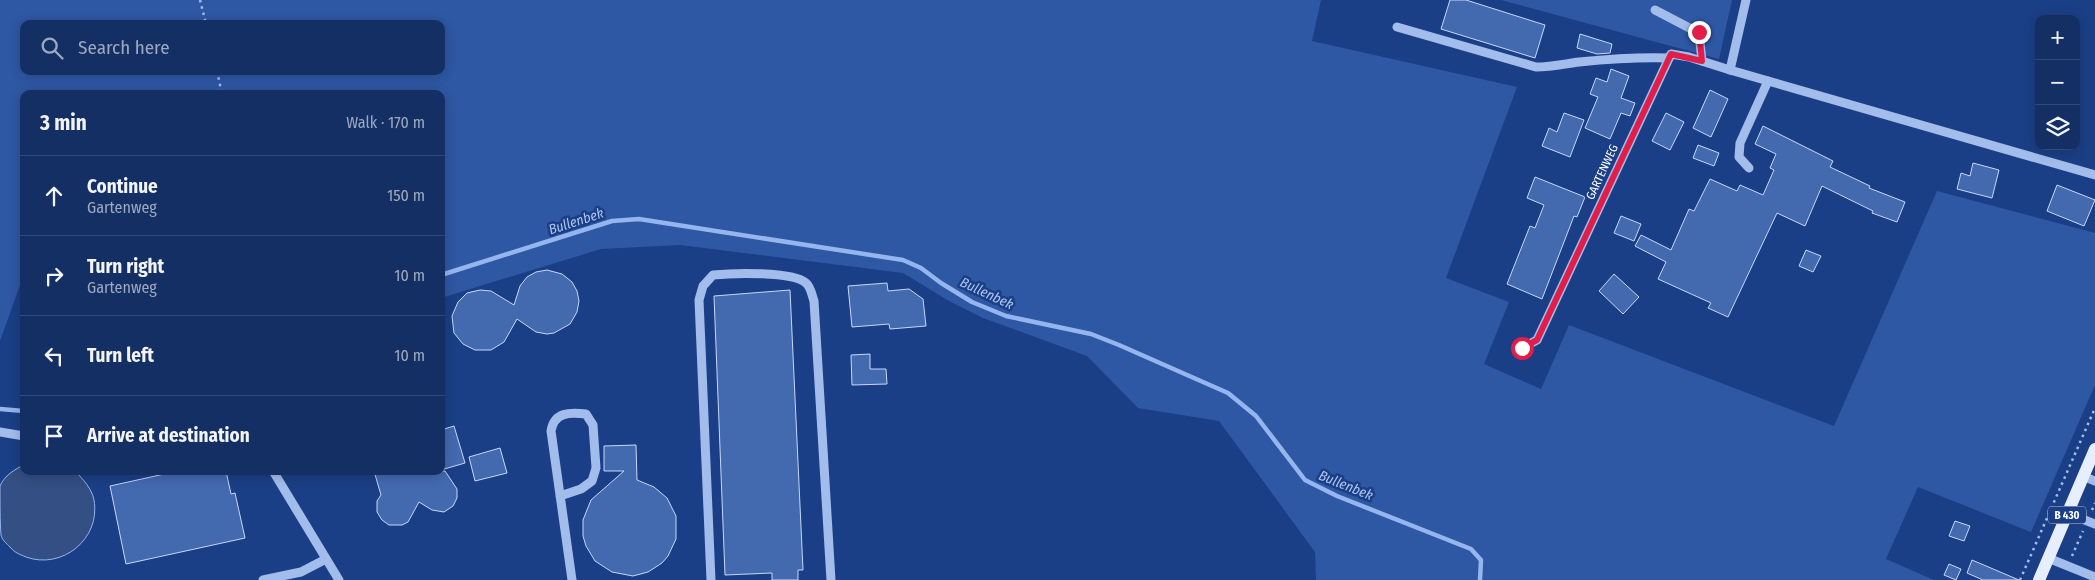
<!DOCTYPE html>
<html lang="en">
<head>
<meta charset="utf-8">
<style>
  :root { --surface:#142f64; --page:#1d376a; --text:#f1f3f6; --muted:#9da9bf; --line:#334a78 }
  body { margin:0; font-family:"Fira Sans Condensed",sans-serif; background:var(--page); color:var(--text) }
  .controls { position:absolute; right:15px; top:15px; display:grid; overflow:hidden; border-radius:10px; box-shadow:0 2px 12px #0003 }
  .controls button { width:45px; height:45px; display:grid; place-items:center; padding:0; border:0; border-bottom:1px solid var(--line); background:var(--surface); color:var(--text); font:25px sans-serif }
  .stop { position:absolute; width:15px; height:15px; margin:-11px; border:4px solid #e11d48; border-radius:50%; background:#fff }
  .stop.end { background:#e11d48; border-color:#fff; box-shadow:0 1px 5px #0008 }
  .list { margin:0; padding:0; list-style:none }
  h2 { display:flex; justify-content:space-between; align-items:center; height:65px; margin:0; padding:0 20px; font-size:21px }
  h2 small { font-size:16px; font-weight:400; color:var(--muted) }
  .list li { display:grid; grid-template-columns:32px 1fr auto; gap:15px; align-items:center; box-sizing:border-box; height:80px; padding:0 20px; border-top:1px solid var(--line) }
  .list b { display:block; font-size:19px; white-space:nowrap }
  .list p { margin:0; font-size:16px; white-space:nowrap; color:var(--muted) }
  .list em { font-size:16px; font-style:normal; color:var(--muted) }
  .icon { flex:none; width:28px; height:28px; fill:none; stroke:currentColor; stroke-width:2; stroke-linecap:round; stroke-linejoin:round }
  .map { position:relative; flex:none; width:2095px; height:580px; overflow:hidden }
  .search { position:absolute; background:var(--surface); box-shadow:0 2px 12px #0003; left:20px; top:20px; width:425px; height:55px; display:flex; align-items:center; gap:12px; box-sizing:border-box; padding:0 18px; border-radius:10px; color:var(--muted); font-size:19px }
  .panel { position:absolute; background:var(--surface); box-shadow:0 2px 12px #0003; left:20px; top:90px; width:425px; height:385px; border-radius:10px }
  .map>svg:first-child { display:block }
  .green { fill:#2e57a4; fill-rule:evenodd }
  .water { fill:#334f83; stroke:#95b5ee }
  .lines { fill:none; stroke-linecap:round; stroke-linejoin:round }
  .stream { stroke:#95b5ee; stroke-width:4.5 }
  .building { fill:#4369af; stroke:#c7d8f9 }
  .path { stroke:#a2bcec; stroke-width:2.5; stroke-dasharray:2.5 4; stroke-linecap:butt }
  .minor { stroke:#a2bcec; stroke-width:9 }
  .major { stroke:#e7eeff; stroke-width:12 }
  .route { stroke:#e11d48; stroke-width:6 }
  .labels { text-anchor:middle; stroke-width:5; stroke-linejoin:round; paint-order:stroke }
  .shield { fill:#1b3f86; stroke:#bbc5db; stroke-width:1 }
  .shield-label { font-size:11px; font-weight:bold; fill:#fff }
  .street-label { font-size:12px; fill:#fff; stroke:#1b3f86 }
  .water-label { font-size:14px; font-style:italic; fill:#adc6f3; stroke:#1b3f86 }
</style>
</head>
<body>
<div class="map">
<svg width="2095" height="580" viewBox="0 0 2095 580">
  <rect width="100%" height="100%" fill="#1b3f86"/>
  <!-- green -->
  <g class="green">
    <path d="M0,0H1321L1312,41L1517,87L1446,278L1509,302L1484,364L1541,389L1569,325L1834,426L1937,191L2095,233V385L2031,532L1918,487L1886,559L1934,580H1316L1315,552L1219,421L1138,408L1087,356L983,318L949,301L903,273L680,245L601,249L441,298V94H24V274L0,341ZM24,24H441V71H24Z"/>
    <polygon points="1501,0 1732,0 1719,59"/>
  </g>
  <!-- water -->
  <path class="water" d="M24,465V471H75C83,479 92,489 94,500C101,539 62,570 26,557C19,554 15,553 10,547C7,544 2,540 1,535C0,523 0,499 0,486C4,476 15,469 24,465Z"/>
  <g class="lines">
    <!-- stream -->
    <g class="stream">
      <polyline points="441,275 612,221 639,219 903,260 921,268 941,283 972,302 1006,316 1091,334 1119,345 1228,393 1256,416 1305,480 1337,496 1471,549 1481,560 1480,580"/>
      <polyline points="0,409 24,411"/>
    </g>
  </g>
  <!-- building -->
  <g class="building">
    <polygon points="1450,0 1466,0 1545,25 1535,58 1441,29"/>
    <polygon points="1580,34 1612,44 1610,53 1597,54 1577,48"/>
    <polygon points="1611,69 1629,76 1621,98 1635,103 1630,116 1621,113 1610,139 1585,128 1598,97 1590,94 1596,78 1607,82"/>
    <polygon points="1710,90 1728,99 1711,137 1693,128"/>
    <polygon points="1564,113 1584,120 1570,157 1542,146 1549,128 1557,132"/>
    <polygon points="1666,113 1684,122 1670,150 1652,141"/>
    <polygon points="1763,126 1833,161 1830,167 1870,186 1869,188 1905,202 1897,222 1872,213 1873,211 1822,186 1805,226 1777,213 1728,317 1708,308 1711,303 1658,279 1666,262 1635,246 1641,235 1671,250 1689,209 1694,211 1710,179 1737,191 1740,185 1763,195 1774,170 1770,168 1776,154 1755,144"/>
    <polygon points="1698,145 1719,153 1714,166 1693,158"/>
    <polygon points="1973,163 1999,170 1992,198 1957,189 1961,173 1970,176"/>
    <polygon points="1535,177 1585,197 1577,217 1574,216 1542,299 1507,284 1530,226 1535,228 1544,205 1527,198"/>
    <polygon points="2057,185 2095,200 2084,226 2047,211"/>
    <polygon points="1621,216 1641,224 1634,241 1614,233"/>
    <polygon points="1806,250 1821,256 1813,272 1799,266"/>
    <polygon points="547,270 562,274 572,282 577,291 579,301 577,312 570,324 554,333 547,334 536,332 517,319 504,342 491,350 475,350 463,344 454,333 452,316 458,302 467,293 480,290 491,291 514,305 520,286 527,277 536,272"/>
    <polygon points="1614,274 1639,297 1623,314 1599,291"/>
    <polygon points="887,283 888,291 909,289 923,299 926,326 890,329 889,324 852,327 848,286"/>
    <polygon points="790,290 803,570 798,570 798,580 772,580 772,573 725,575 714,296"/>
    <polygon points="870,354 870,369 886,369 887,384 852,385 851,355"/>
    <polygon points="454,426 465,463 441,470 441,430"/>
    <polygon points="636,445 637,480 654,487 667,498 676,516 676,539 668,556 662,563 648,572 633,576 612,572 595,561 586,546 583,536 583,520 591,500 624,471 604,471 604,446"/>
    <polygon points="500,448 507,473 475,481 469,457"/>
    <polygon points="178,471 226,471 231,494 235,493 245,538 126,564 110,486"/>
    <polygon points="374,471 445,471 457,489 457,498 453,506 444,512 432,510 419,502 408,522 402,525 389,525 382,520 377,512 377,501 381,495"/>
    <polygon points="1955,521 1970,526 1964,541 1949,536"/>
    <polygon points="1972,560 2019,580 1983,580 1967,573"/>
    <polygon points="1949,564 1961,569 1956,580 1944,575"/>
  </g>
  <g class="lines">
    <!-- path -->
    <g class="path">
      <polyline points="200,0 206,24"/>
      <polyline points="217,71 222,94"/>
      <polyline points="2092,510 2095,503"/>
      <polyline points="2072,556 2083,531"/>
      <polyline points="2020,580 2095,408"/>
    </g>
    <!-- minor -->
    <g class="minor">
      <polyline points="1746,0 1730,70 2095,175"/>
      <polyline points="1655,10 1699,33 1702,61"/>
      <path d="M1397,27L1536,67C1551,67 1564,64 1579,62C1609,59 1639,57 1669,58"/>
      <polyline points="1749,168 1739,157 1740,143 1768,81"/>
      <polyline points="1522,348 1537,340 1671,54 1689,57 1730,70"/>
      <polyline points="0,432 24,436"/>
      <polyline points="273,471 339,580"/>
      <polyline points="2083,476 2095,481"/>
      <path d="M560,496L581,489L592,481L596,468L593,425L586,414C570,412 554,412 551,431L572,580"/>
      <polyline points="2067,513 2095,524"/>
      <polyline points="2048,558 2095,577"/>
      <polyline points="263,580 301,572 326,559"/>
      <path d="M711,580L699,300L703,286L713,275C732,273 792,271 806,283C811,287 812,296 814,301L831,580"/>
    </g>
    <!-- major -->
    <polyline class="major" points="2039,580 2095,449"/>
  </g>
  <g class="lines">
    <!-- route -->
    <polyline class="route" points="1522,348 1537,340 1671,54 1702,61 1699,32"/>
  </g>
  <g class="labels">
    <!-- shield labels -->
    <rect class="shield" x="2048" y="506.5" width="38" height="17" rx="4"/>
    <g class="shield-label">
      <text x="2067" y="519">B 430</text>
    </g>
    <!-- street labels -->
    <g class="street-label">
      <text transform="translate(1602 172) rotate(-65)" y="4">GARTENWEG</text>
    </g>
    <!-- water labels -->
    <g class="water-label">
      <text transform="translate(576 221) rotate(-18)" y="5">Bullenbek</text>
      <text transform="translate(987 293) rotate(25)" y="5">Bullenbek</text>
      <text transform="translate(1346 485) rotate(22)" y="5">Bullenbek</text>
    </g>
  </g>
</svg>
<div class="controls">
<button>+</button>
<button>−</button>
<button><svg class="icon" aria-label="layers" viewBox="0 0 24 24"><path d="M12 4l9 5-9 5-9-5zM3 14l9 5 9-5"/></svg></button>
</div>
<div class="stop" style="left:1522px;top:348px"></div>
<div class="stop end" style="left:1699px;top:32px"></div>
<div class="search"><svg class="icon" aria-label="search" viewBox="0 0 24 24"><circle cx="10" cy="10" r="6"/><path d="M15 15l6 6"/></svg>Search here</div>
<section class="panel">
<h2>3 min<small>Walk · 170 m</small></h2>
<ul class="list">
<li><svg class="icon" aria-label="ahead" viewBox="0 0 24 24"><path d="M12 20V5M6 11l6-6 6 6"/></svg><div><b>Continue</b><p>Gartenweg</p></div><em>150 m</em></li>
<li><svg class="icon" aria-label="right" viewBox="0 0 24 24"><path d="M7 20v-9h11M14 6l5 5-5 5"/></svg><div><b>Turn right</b><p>Gartenweg</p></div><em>10 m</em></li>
<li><svg class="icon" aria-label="left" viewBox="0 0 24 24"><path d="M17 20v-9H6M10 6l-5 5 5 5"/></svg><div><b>Turn left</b></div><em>10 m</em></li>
<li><svg class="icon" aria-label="arrive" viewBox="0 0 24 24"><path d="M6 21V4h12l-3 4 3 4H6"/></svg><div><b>Arrive at destination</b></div></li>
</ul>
</section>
</div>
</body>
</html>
